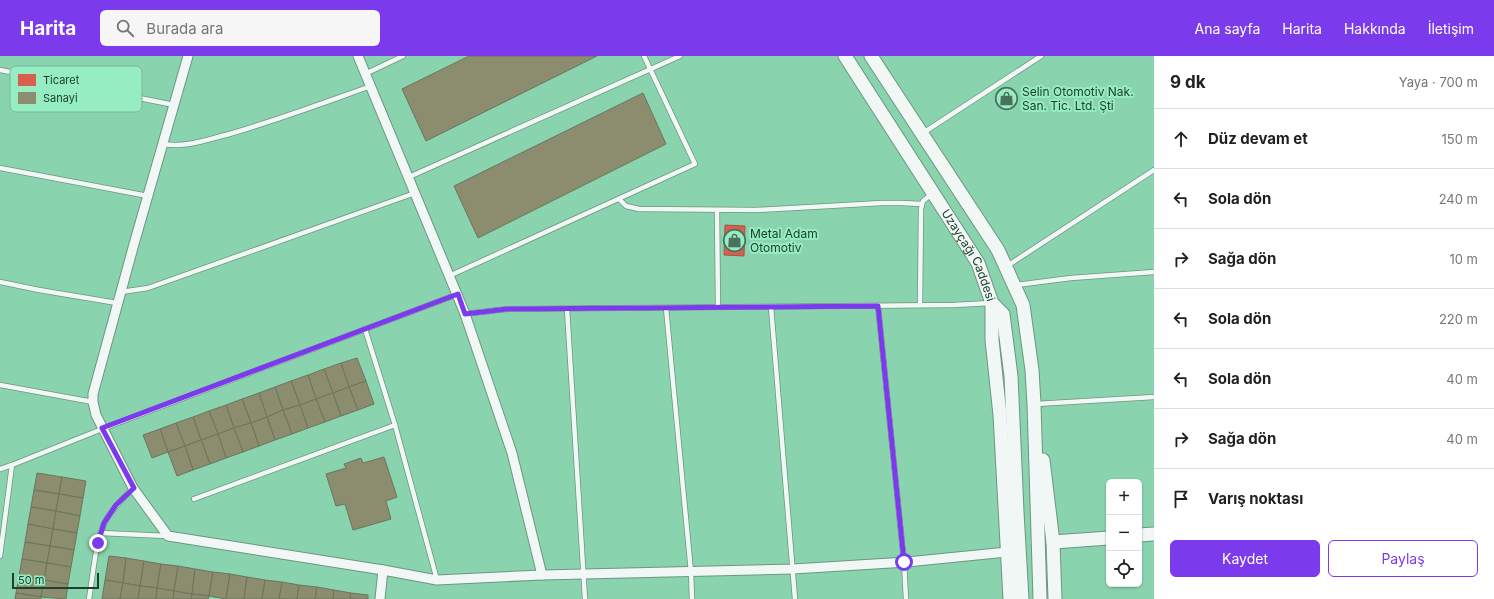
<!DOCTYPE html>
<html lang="tr">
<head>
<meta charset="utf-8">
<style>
  :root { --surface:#fff; --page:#f6f6f6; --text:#202124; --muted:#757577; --line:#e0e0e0; --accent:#7c3aed }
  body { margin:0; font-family:Inter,sans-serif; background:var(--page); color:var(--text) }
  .controls { position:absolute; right:12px; bottom:12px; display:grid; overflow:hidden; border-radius:6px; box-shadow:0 1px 3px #0004 }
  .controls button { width:36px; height:36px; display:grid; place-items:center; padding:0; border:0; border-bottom:1px solid var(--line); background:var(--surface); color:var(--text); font:20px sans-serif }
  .scale { position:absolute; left:12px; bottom:10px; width:87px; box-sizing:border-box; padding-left:4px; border:2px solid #1d4130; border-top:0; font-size:11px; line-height:14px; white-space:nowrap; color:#1d4130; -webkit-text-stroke:3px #96edc1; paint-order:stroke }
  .stop { position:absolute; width:12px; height:12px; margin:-9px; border:3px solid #7c3aed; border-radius:50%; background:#fff }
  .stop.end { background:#7c3aed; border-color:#fff; box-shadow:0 1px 4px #0008 }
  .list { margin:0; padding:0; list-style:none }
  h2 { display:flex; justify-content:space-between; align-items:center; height:52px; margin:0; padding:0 16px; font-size:17px }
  h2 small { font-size:13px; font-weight:400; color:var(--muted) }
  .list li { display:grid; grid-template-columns:26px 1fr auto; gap:12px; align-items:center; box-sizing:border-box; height:60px; padding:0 16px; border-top:1px solid var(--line) }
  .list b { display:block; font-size:15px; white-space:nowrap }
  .list em { font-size:13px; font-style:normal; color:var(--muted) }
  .actions { display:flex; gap:8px; padding:12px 16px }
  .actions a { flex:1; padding:9px 0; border:1px solid var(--accent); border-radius:6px; text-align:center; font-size:14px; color:var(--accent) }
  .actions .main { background:var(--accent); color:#fff }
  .icon { flex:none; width:22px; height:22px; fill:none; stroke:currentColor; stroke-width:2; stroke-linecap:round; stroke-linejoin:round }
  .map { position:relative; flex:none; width:1154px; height:543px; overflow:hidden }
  header { display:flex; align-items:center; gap:24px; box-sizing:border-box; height:56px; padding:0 20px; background:var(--accent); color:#fff }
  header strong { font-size:19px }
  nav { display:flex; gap:22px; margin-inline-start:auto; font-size:14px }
  .search { width:280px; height:36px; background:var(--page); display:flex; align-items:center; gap:10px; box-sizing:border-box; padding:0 14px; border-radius:6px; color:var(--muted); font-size:15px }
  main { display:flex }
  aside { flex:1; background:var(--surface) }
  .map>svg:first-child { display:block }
  .built { fill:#8ad3af; fill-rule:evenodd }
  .shops { fill:#d6604d; stroke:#9e5744 }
  .industry { fill:#8c8c6e; stroke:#6b765b }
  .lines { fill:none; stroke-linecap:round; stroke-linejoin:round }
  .lane-casing { stroke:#6e9582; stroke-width:6 }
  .street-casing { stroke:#6e9582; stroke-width:11 }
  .secondary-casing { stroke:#6e9582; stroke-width:15 }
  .lane { stroke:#f0f7f4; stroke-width:4.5 }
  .street { stroke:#f0f7f4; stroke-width:9 }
  .secondary { stroke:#f0f7f4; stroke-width:13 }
  .route { stroke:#7c3aed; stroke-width:5 }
  .labels { text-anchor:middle; stroke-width:4; stroke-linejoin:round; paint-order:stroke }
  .poi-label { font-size:12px; fill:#1d4130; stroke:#96edc1; text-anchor:start }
  .street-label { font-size:12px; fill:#1d4130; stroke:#96edc1 }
  .key { fill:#96edc1; stroke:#72b996; stroke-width:1 }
  .key-label { font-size:11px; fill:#1d4130 }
</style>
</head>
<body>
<header>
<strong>Harita</strong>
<div class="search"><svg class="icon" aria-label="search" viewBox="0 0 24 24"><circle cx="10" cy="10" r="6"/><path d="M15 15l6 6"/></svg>Burada ara</div>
<nav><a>Ana sayfa</a><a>Harita</a><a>Hakkında</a><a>İletişim</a></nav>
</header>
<main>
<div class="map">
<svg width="1154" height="543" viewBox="0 0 1154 543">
  <rect width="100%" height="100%" fill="#9dcbb4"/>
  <!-- built -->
  <path class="built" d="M0,0H1154V543H0ZM1109,426H1139V528H1109Z"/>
  <!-- shops -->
  <polygon class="shops" points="725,169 745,170 744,200 724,199"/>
  <!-- industry -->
  <g class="industry">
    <polygon points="469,0 597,0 426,85 402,33"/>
    <polygon points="643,37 666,88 478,182 454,130"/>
    <polygon points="357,302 366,325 349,331 341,307"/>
    <polygon points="341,307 349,331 333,337 324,313"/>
    <polygon points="324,313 333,337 316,343 308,319"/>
    <polygon points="308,319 316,343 300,349 291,325"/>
    <polygon points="291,325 300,349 283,354 275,331"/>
    <polygon points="366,325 374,348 358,354 349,331"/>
    <polygon points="275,331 283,354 267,361 259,337"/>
    <polygon points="349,331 358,354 341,360 333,337"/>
    <polygon points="259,337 267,361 251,367 242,343"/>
    <polygon points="333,337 341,360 325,366 316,343"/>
    <polygon points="242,343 251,367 234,372 226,349"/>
    <polygon points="316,343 325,366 308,372 300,349"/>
    <polygon points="226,349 234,372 218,378 209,355"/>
    <polygon points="300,349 308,372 292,378 283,354"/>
    <polygon points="283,354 292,378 275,384 267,361"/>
    <polygon points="209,355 218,378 201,384 193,361"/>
    <polygon points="193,361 201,384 185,390 176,367"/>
    <polygon points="267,361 275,384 259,390 251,367"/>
    <polygon points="176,367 185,390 168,396 160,373"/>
    <polygon points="251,367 259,390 243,396 234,372"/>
    <polygon points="234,372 243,396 226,402 218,378"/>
    <polygon points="160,373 168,396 152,402 143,379"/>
    <polygon points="218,378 226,402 210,408 201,384"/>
    <polygon points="201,384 210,408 193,414 185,390"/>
    <polygon points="185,390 193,414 177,420 168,396"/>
    <polygon points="384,401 397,441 386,445 391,463 353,474 345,448 336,450 326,418 346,412 344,408 361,402 363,407"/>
    <polygon points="37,417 62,421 59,438 34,434"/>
    <polygon points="62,421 86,425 83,442 59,438"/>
    <polygon points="34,434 59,438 56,455 31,451"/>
    <polygon points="59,438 83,442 80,460 56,455"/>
    <polygon points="31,451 56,455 53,473 28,468"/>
    <polygon points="56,455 80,460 77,477 53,473"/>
    <polygon points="28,468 53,473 50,490 25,486"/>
    <polygon points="53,473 77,477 74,494 50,490"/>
    <polygon points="25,486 50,490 47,507 22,503"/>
    <polygon points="50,490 74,494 71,511 47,507"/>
    <polygon points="109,500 126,502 123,527 105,524"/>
    <polygon points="126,502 144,505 140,530 123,527"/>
    <polygon points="22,503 47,507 44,524 19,520"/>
    <polygon points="144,505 161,508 157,532 140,530"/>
    <polygon points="47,507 71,511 68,528 44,524"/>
    <polygon points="161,508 178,510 174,535 157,532"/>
    <polygon points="178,510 195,513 192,538 174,535"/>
    <polygon points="195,513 213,516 209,540 192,538"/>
    <polygon points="213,516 230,518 226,543 209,540"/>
    <polygon points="230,518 247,521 244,543 226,543"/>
    <polygon points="19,520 44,524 41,541 16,537"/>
    <polygon points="247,521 265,524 262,543 244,543"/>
    <polygon points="44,524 68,528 66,543 41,541"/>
    <polygon points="105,524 123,527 120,543 102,543"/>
    <polygon points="265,524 282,526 279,543 262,543"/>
    <polygon points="282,526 299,529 297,543 279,543"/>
    <polygon points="123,527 140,530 138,543 120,543"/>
    <polygon points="299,529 317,531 315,543 297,543"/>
    <polygon points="140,530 157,532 156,543 138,543"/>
    <polygon points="317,531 334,534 333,543 315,543"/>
    <polygon points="157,532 174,535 173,543 156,543"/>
    <polygon points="334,534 351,537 350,543 333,543"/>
    <polygon points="174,535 192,538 191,543 173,543"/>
    <polygon points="16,537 41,541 41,543 15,543"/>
    <polygon points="351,537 368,539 368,543 350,543"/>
    <polygon points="192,538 209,540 208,543 191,543"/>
  </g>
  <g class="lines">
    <defs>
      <g id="lane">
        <polyline points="0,14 174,49"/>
        <polyline points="365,18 403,0"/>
        <polyline points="923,77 1041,0"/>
        <path d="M163,88C185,92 205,84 226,79C275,65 323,47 371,30"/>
        <polyline points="0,112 148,140"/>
        <polyline points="409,121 680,0"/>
        <polyline points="619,143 626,150 639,153 756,154 882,147 901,147 922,148"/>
        <polyline points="717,154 718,251"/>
        <polyline points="1007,210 1154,114"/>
        <polyline points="449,220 695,108 644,0"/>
        <polyline points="0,226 39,234 117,247"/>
        <polyline points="1016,229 1071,222 1154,216"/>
        <polyline points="121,236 148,232 415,137"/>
        <polyline points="920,249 921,153 923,145 932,138"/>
        <polyline points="878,250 904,506 906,543"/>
        <polyline points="771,251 795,543"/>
        <polyline points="666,252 691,516 692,543"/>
        <polyline points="567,253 585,543"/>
        <polyline points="465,258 507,253 954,249 991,247"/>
        <polyline points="365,273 395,369 437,524"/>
        <polyline points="0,329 93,346"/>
        <polyline points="1036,348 1154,341"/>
        <polyline points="0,413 12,409 102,373 458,238"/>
        <polyline points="194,443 395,369"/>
        <polyline points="101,477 167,480"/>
        <polyline points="0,500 12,409"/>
        <path d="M89,543C93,519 95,489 104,468C110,454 123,443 133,432"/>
      </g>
      <g id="street">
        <polyline points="188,0 134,188 93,338 93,346 96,359 133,432 168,480 383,514 437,524 542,519 793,513 907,506 1007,496"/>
        <polyline points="358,0 465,258 512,397 542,519"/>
        <polyline points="380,543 383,514"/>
      </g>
      <g id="secondary">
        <path id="s1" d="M845,0L978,207L992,247L1003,258L1011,320L1017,456L1022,543"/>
        <polyline points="871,0 998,194 1023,249 1032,314 1034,348 1040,543"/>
        <polyline points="992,247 992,284 1000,359 1010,543"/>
        <polyline points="1043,404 1053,486 1055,543"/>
        <polyline points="1139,479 1154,478"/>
        <polyline points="1053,486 1109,482"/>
      </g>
    </defs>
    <!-- lane casing -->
    <use href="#lane" class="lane-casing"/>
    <!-- street casing -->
    <use href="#street" class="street-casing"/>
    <!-- secondary casing -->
    <use href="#secondary" class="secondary-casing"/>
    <!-- lane -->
    <use href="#lane" class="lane"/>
    <!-- street -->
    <use href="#street" class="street"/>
    <!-- secondary -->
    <use href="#secondary" class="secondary"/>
  </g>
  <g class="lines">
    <!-- route -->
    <polyline class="route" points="98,487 104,467 116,449 134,432 102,372 458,238 465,258 507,253 878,250 904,506"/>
  </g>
  <!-- icons -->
  <defs>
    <symbol id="shop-ring" viewBox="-11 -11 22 22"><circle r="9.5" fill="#96edc1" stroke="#4a715e" stroke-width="1.5"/><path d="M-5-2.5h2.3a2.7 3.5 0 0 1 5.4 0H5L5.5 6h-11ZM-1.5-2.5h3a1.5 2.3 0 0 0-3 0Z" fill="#4a715e"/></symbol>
  </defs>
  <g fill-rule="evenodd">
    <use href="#shop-ring" x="994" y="30" width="25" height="25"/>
    <use href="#shop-ring" x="722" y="172" width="25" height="25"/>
  </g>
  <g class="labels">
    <!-- poi labels -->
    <g class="poi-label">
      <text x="1022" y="40">Selin Otomotiv Nak.<tspan x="1022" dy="14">San. Tic. Ltd. Şti</tspan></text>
      <text x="750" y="182">Metal Adam<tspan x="750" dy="14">Otomotiv</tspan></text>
    </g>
    <!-- street labels -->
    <g class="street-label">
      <text dy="4" stroke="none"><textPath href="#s1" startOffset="235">Uzayçağı Caddesi</textPath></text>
    </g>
  </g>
  <!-- legend -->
  <rect x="10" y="10" width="132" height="46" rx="6" class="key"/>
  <rect x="18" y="18" width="18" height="12" fill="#d6604d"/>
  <rect x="18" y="36" width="18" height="12" fill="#8c8c6e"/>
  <g class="key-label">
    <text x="43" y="28">Ticaret</text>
    <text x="43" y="46">Sanayi</text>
  </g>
</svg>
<div class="controls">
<button>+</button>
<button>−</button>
<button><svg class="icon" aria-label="locate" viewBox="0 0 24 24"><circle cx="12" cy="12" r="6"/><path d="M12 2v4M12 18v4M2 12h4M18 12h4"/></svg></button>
</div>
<div class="scale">50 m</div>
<div class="stop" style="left:904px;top:506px"></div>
<div class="stop end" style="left:98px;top:487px"></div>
</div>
<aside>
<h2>9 dk<small>Yaya · 700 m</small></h2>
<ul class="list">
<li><svg class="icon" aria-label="ahead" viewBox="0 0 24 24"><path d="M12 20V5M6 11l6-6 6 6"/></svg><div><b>Düz devam et</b></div><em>150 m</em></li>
<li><svg class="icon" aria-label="left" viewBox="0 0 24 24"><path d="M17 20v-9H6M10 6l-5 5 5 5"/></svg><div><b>Sola dön</b></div><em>240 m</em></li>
<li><svg class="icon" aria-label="right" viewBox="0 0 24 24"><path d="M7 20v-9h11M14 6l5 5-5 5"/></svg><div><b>Sağa dön</b></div><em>10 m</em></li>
<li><svg class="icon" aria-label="left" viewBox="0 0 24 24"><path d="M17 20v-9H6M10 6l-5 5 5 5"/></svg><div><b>Sola dön</b></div><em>220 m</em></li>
<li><svg class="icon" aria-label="left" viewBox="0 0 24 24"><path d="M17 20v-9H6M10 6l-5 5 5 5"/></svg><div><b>Sola dön</b></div><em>40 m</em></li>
<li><svg class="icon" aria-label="right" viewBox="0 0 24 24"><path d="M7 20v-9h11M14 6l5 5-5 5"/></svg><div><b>Sağa dön</b></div><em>40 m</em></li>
<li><svg class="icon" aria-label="arrive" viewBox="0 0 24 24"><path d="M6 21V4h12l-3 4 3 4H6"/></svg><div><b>Varış noktası</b></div></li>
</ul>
<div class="actions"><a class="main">Kaydet</a><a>Paylaş</a></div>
</aside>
</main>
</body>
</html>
